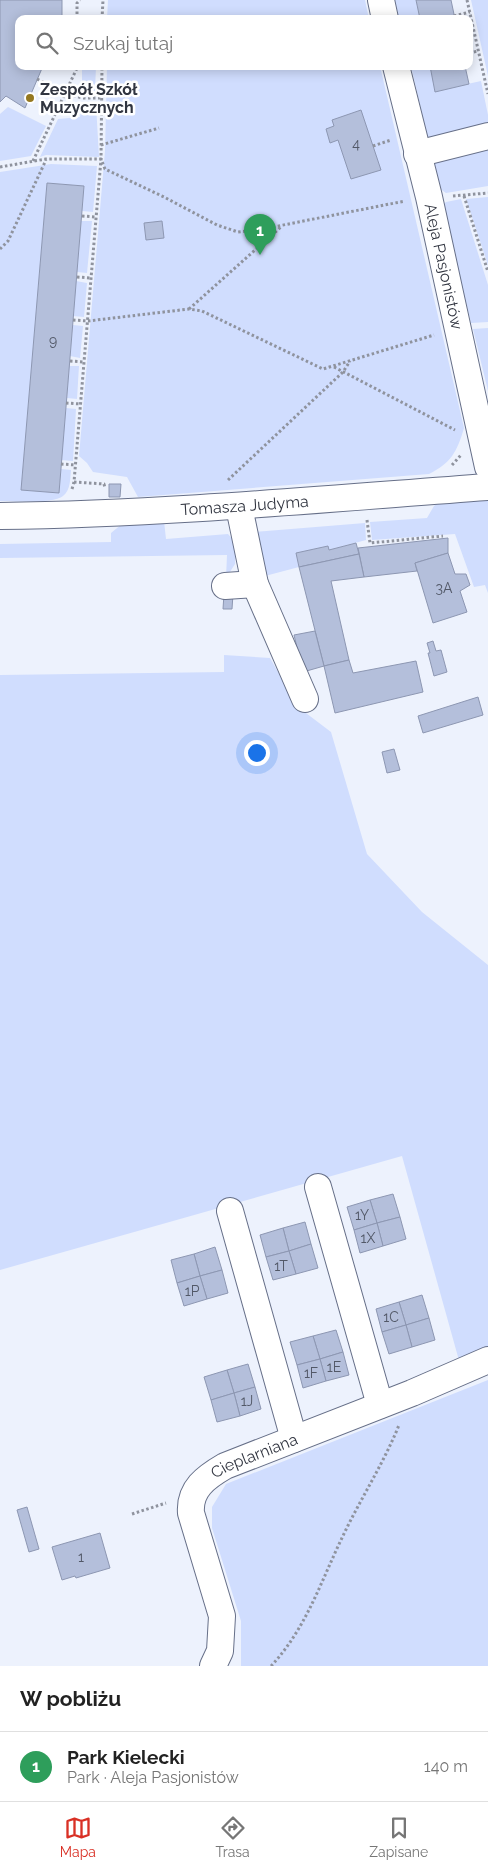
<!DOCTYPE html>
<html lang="pl">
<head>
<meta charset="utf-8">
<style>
  :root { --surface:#fff; --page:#f2f2f2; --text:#222; --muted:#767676; --line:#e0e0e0; --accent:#d93025 }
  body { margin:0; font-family:Raleway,sans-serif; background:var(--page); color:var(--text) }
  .you { position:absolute; left:256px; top:752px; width:18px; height:18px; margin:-12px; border:4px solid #fff; border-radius:50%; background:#1a73e8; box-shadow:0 0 0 8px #1a73e833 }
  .badge { display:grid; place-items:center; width:32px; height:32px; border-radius:50%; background:var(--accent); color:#fff; font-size:16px; font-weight:700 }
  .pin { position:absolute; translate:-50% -41px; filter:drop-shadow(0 1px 2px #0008) }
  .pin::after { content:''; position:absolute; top:26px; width:18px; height:15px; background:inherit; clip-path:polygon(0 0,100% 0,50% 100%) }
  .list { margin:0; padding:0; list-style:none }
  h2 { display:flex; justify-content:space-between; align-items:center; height:65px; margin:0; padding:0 20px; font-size:21px }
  h2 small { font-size:16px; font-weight:400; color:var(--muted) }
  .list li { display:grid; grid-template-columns:32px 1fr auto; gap:15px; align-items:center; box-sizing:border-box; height:70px; padding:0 20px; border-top:1px solid var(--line) }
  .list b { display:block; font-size:19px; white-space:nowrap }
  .list p { margin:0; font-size:16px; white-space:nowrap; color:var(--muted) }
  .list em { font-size:16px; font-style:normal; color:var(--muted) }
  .icon { flex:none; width:28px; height:28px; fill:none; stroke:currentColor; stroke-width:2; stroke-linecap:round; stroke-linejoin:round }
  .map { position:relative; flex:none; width:488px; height:1666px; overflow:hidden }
  .search { position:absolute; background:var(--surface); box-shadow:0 2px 12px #0003; left:15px; right:15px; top:15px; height:55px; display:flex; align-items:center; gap:12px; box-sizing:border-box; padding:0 18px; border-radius:10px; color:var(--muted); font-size:19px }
  .sheet { height:135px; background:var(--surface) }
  nav { display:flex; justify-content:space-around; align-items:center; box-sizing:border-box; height:70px; border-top:1px solid var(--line); background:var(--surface); font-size:14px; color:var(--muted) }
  nav a { display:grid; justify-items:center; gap:2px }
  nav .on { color:var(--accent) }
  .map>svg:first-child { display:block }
  .green { fill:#d0ddfe }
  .building { fill:#b4bfdb; stroke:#8d97b2 }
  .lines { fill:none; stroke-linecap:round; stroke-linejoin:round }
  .minor-casing { stroke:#666f88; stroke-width:28 }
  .path { stroke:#8f939e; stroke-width:3; stroke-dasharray:2.5 2.5; stroke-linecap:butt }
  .minor { stroke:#fff; stroke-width:26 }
  .poi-dot { fill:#957820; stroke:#fff; stroke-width:2 }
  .labels { text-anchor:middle; stroke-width:5; stroke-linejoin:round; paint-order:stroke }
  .number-label { font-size:14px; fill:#525867 }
  .poi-label { font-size:16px; font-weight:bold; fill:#313540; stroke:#fff; text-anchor:start }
  .street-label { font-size:16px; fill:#313540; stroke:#fff }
</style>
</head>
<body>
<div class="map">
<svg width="488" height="1666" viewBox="0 0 488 1666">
  <rect width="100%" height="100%" fill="#edf2fd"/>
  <!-- green -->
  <g class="green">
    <polygon points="108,0 365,0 369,19 107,19"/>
    <polygon points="395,0 416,0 420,19 399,19"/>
    <polygon points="471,0 488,0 488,76"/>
    <polygon points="82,66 96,66 95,91 82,91"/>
    <path d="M107,66H380L464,428C457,452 451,463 429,474L138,497L127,477L93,472L87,463L79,456L105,151Z"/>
    <polygon points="411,66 430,66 436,91 481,81 488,115 488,132 429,144"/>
    <polygon points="96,104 99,157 46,155 40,157 58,119 80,117 82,105"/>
    <polygon points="8,107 46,126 31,156 0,161 0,114"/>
    <polygon points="488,144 488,186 446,193 439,188 433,157"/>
    <path d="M51,164L97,166L93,212L82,211L84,186L47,183L21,490L59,493L61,469L71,470C70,478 71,490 63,496C54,504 13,501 0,501V172Z"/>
    <polygon points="488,197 488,265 466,199"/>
    <polygon points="461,199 488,285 488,322 471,323 443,205 446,202"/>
    <polygon points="81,221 92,221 87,273 77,272"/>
    <polygon points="76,281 87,283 84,317 73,316"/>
    <polygon points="73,325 83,326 80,358 70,356"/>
    <polygon points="488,328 488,391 473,329"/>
    <polygon points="69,366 79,366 77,399 67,398"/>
    <polygon points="66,408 76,409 73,461 61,460"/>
    <polygon points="488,495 488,593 485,585 474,587 455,534 372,540 370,522 427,518 434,506 442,499"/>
    <polygon points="164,521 166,539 228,534 236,543 235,564 226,578 227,555 0,558 0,544 111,542 111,533 122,524"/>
    <polygon points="365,523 366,540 329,550 328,546 297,553 299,567 265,576 254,532"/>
    <polygon points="224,655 270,658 298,707 331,732 367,854 422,912 488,965 488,1350 460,1364 402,1156 0,1270 0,675 224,672"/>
    <polygon points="488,1380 488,1666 241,1666 241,1621 212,1528 212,1507 226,1484"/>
  </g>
  <!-- building -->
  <g class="building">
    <polygon points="0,0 62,0 62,19 19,19 19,66 43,66 25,108 6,96 0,102"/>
    <polygon points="416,0 451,0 455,19 420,19"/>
    <polygon points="430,66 465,66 469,84 435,92"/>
    <polygon points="361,110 381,170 351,179 338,140 330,143 326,129 334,126 332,120"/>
    <polygon points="47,183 84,186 59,493 21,490"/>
    <polygon points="162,221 164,238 146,240 144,223"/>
    <polygon points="109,484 121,484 120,497 109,497"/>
    <polygon points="448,538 448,553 415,563 417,571 364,577 358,548"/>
    <polygon points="356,543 359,554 299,567 296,553 328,546 329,550"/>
    <polygon points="448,553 455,574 466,574 470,585 460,591 467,612 433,623 415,563"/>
    <polygon points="359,554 364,577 331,581 349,660 324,666 299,567"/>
    <polygon points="224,594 233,594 232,609 223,609"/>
    <polygon points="315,631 324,666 303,672 294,635"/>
    <polygon points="433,641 436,651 441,650 447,672 434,676 428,653 430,653 427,643"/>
    <polygon points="349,660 353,673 416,661 423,692 335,713 324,666"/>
    <polygon points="478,697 483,715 423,733 418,716"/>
    <polygon points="394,749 400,770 387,773 382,752"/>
    <polygon points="393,1194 400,1217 377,1223 370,1200"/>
    <polygon points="370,1200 377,1223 354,1230 347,1207"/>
    <polygon points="400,1217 406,1239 383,1246 377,1223"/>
    <polygon points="305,1222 311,1244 289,1251 283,1228"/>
    <polygon points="377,1223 383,1246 360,1253 354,1230"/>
    <polygon points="283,1228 289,1251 266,1257 260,1235"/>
    <polygon points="311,1244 318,1268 296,1274 289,1251"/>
    <polygon points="215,1247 222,1270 200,1276 194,1254"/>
    <polygon points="289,1251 296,1274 273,1280 266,1257"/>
    <polygon points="194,1254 200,1276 177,1283 171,1260"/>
    <polygon points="222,1270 228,1293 207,1299 200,1276"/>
    <polygon points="200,1276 207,1299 184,1306 177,1283"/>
    <polygon points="422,1295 429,1318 406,1325 399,1302"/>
    <polygon points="399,1302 406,1325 382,1332 376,1309"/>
    <polygon points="429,1318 435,1340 412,1347 406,1325"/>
    <polygon points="406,1325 412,1347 389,1354 382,1332"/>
    <polygon points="336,1330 343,1352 320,1359 313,1336"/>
    <polygon points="313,1336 320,1359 297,1365 290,1342"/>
    <polygon points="343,1352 349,1375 326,1381 320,1359"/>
    <polygon points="320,1359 326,1381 303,1388 297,1365"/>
    <polygon points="248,1364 255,1387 234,1393 227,1370"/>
    <polygon points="227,1370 234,1393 211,1400 204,1377"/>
    <polygon points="255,1387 261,1409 240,1416 234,1393"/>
    <polygon points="234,1393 240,1416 217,1422 211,1400"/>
    <polygon points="27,1507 39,1549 29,1552 17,1510"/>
    <polygon points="100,1533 110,1568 76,1578 75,1576 62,1580 52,1547"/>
  </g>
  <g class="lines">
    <defs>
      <g id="minor">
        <polyline points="381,0 385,19"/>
        <path id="s1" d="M396,66L429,197L488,467"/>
        <polyline points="417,154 488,136"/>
        <polyline points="239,507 255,584 305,699"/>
        <path id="s2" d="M0,516C163,514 325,499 488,487"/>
        <polyline points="225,586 255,584"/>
        <polyline points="318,1187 380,1405"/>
        <polyline points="230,1211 294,1439"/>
        <path id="s3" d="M213,1666L220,1651L222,1616L191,1513C189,1489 206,1477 225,1466L412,1393L488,1360"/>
      </g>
    </defs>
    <!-- minor casing -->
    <use href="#minor" class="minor-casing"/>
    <!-- path -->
    <g class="path">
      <polyline points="467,0 488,94"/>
      <polyline points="454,16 470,12"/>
      <polyline points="77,19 77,3 80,0"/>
      <polyline points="102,19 103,0"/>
      <polyline points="469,53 478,51"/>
      <polyline points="37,79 65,93 82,98 101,98"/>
      <polyline points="101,145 159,128"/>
      <polyline points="373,146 391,140"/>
      <polyline points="33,161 78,66"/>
      <polyline points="0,167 46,159 101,159 105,169 164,197 217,225 238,232 263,229 405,201"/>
      <polyline points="453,196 488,193"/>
      <polyline points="464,196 488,272"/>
      <polyline points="82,216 96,217"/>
      <polyline points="0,249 8,241 46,160"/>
      <polyline points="77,277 91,278"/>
      <polyline points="189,309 282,226"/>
      <polyline points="73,320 88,321 189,309 202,311 323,369 434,335"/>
      <polyline points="70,361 84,362"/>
      <polyline points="334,367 455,430"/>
      <polyline points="66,403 81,404"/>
      <polyline points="61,464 76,465"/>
      <polyline points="452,465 461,455"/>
      <polyline points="228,480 343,372 350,361"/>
      <polyline points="74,482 104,484 105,488"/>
      <polyline points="72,489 74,482 101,159 102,66"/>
      <polyline points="367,520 370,543 443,536"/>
      <polyline points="132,1514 166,1503"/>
      <path d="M271,1666C305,1630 320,1584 341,1540C359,1501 383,1465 399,1425"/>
    </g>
    <!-- minor -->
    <use href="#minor" class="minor"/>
  </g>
  <!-- markers -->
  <circle class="poi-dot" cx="30" cy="98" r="5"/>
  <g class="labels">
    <!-- number labels -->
    <g class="number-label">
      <text x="356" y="149">4</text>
      <text x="53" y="346">9</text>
      <text x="444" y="593">3A</text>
      <text x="362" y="1220">1Y</text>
      <text x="368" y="1243">1X</text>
      <text x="281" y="1271">1T</text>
      <text x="192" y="1296">1P</text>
      <text x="391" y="1322">1C</text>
      <text x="334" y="1372">1E</text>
      <text x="311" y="1378">1F</text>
      <text x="247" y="1406">1J</text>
      <text x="81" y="1562">1</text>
    </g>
    <!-- poi labels -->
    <g class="poi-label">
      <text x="40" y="95">Zespół Szkół<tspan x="40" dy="18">Muzycznych</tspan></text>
    </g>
    <!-- street labels -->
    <g class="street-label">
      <text dy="6" stroke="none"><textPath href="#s1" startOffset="206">Aleja Pasjonistów</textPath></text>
      <text dy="6" stroke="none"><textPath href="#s2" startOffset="245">Tomasza Judyma</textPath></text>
      <text dy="6" stroke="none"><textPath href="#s3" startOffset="252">Cieplarniana</textPath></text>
    </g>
  </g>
</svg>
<div class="you"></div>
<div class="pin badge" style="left:260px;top:255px;background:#2e9e5b">1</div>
<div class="search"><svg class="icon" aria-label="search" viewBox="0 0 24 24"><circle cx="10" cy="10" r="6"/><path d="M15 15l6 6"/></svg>Szukaj tutaj</div>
</div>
<section class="sheet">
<h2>W pobliżu<small></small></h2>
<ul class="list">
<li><span class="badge" style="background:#2e9e5b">1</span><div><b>Park Kielecki</b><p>Park · Aleja Pasjonistów</p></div><em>140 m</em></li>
</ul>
</section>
<nav>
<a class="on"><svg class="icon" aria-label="map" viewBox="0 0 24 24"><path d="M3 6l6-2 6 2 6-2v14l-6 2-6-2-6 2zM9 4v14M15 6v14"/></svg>Mapa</a>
<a><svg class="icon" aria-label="directions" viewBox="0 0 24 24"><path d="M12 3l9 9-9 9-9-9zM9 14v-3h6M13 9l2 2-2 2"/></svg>Trasa</a>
<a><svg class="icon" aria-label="saved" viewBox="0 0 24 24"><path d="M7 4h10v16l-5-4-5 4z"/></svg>Zapisane</a>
</nav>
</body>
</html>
